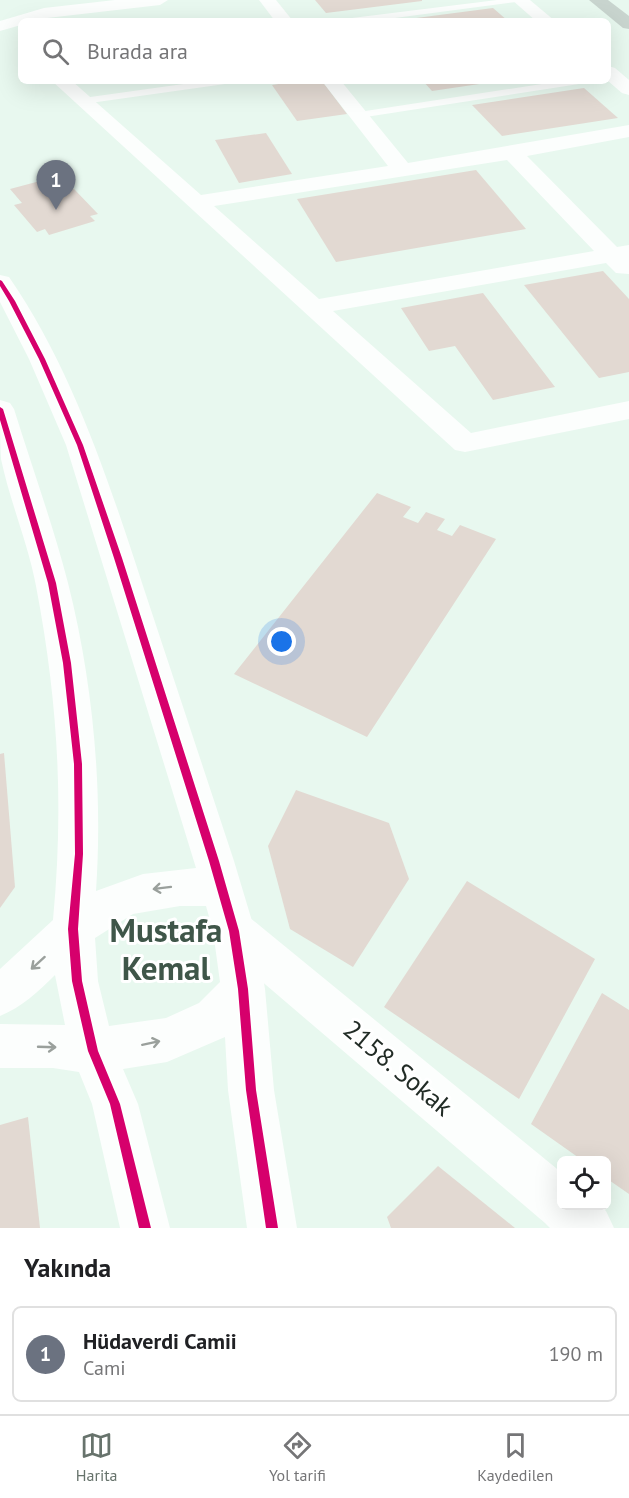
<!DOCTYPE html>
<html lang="tr">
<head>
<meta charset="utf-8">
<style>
  :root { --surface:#fff; --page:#f2f2f2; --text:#202124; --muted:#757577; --line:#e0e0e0; --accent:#67736c }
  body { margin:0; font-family:"PT Sans",sans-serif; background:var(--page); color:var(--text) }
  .controls { position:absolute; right:18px; bottom:18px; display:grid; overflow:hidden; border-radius:9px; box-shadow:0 6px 24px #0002 }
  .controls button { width:54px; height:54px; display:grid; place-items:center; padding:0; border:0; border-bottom:2px solid var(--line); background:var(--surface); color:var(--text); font:30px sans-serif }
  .you { position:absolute; left:282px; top:642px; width:21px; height:21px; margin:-15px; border:4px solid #fff; border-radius:50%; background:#1a73e8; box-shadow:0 0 0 9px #1a73e833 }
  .badge { display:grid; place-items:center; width:39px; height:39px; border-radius:50%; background:var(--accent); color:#fff; font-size:20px; font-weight:700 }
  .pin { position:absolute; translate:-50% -50px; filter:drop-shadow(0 2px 3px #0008) }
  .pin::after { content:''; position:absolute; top:32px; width:21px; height:18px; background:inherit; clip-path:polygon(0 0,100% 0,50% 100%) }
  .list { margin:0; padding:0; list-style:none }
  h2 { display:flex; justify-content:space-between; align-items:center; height:78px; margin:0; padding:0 24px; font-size:26px }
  h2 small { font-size:20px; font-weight:400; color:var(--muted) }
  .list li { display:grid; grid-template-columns:39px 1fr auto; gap:18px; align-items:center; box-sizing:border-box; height:96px; margin:0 12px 12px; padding:0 12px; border:2px solid var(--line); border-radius:9px }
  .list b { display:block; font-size:22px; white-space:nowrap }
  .list p { margin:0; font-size:20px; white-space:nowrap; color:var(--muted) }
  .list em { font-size:20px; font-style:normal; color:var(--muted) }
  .icon { flex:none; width:33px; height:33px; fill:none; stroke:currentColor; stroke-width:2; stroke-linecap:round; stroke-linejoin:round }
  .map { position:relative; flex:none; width:629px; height:1228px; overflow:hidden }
  .search { position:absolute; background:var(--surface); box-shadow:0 6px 24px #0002; left:18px; right:18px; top:18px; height:66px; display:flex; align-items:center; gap:15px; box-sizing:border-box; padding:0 21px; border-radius:9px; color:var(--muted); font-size:22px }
  .sheet { height:186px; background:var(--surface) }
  nav { display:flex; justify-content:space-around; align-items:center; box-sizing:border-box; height:84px; border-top:2px solid var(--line); background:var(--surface); font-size:16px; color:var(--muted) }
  nav a { display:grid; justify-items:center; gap:3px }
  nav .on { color:var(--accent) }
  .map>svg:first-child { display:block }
  .building { fill:#e2d9d2 }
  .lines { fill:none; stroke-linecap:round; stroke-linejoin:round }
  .lane { fill:#fcfefd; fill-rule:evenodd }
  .street { fill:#fcfefd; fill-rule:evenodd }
  .secondary { fill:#fcfefd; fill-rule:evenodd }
  .highway { fill:#c8d4ce; fill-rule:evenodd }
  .cycleway-casing { stroke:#fff; stroke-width:3 }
  .cycleway { fill:#d6006c; fill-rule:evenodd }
  .oneway { stroke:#9aa09c }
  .labels { text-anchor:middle; stroke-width:6; stroke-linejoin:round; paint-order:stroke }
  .near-street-label { font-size:26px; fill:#222c26; stroke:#fff }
  .near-district-label { font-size:33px; font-weight:bold; fill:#3f5649; stroke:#fff }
</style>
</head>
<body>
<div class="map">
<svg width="629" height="1228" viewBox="0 0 629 1228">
  <rect width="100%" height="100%" fill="#e8f8ef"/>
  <!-- building -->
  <g class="building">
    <polygon points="315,0 422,0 422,1 326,13"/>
    <polygon points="493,8 508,21 401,21 401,20"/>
    <polygon points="298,81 322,81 347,114 297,121 272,85"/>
    <polygon points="423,81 493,81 493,82 432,91"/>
    <polygon points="584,88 618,118 502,136 472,105"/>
    <polygon points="266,133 292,174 239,183 215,140"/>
    <polygon points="476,170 526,229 336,262 297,199"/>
    <polygon points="55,177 67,191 74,189 98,214 90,216 95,221 49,235 45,229 37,232 14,205 22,203 10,189"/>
    <polygon points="603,271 629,299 629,372 599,378 524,285"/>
    <polygon points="483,293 555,387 493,400 455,346 429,351 401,308"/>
    <polygon points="377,493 411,507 403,517 418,523 426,512 445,519 437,530 452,536 460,525 496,539 367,737 234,674"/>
    <polygon points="4,753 15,887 0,908 0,754"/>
    <polygon points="296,790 389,823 409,879 353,967 290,929 268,846"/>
    <polygon points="467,881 595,959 519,1099 384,1007"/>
    <polygon points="602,993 629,1010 629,1194 606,1178 606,1160 582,1160 531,1124"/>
    <polygon points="28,1117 40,1228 0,1228 0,1125"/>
    <polygon points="438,1166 515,1228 391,1228 387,1217"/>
  </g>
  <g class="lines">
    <!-- lane -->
    <g class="lane">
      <polygon points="497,0 520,0 516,2 372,21 348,21 352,18"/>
      <polygon points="205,81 230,81 225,84 83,104 78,101 83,98"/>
      <polygon points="561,81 584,81 579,84 359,118 354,115 359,112"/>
    </g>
    <!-- street -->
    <g class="street">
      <polygon points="115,0 168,0 160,5 21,21 21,25 0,31 0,21 44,8"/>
      <polygon points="259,0 276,0 293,21 275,21"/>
      <polygon points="512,0 530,0 555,21 536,21"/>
      <polygon points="608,66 615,68 629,80 629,95 622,93 608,81"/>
      <path d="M52,81H72L201,195L388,166L322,81H341L408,163L629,125V137L527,156L617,247L629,245V274L616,273L606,263L333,311L471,433L629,401V419L465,452L455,450ZM507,160L594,251L319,299L214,206Z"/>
      <polygon points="234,911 249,917 562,1173 562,1206 600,1206 606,1211 614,1228 550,1228 545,1223 219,945 213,931 219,917"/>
    </g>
    <!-- secondary -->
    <path class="secondary" d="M0,275L9,277C73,370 109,482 144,589C174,680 204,770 234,861L255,931L265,989L274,1090L297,1228H247L228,1090L225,1037L167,1062L123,1069L138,1104L170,1228H120L92,1104L79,1072L53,1068H0V1024L65,1025L55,975C38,992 22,1007 0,1016V969L53,920C64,804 58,701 36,586C28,543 10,502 1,459C0,441 0,419 0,400L10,403L14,409C32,467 53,525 68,583C93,682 103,789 96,891L143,874L196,868L66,445L29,359L0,302ZM180,906H206L213,931L220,982L199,1003L166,1018L109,1026L98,981L95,938L133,914Z"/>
    <!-- highway -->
    <polygon class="highway" points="589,0 608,0 629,16 629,29 623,28"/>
    <defs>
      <g id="cycleway">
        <polygon points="0,280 2,281 15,301 45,359 83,445 122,558 219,861 239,931 248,989 256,1090 278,1228 266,1228 246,1090 238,989 229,931 209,861 114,558 77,445 39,359 9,301 0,286"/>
        <polygon points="0,407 3,409 56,583 71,663 82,764 83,854 78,929 82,981 98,1051 120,1104 151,1228 139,1228 110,1104 88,1051 72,981 68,929 75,854 74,764 63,663 48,583 0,420"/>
      </g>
    </defs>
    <!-- cycleway casing -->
    <use href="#cycleway" class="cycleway-casing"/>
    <!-- cycleway -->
    <use href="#cycleway" class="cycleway"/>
  </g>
  <!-- one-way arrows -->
  <defs><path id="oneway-shaft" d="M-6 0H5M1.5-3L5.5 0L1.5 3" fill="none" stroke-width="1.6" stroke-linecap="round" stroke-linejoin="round" transform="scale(1.5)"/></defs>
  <g class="oneway">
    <use href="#oneway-shaft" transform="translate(162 888) rotate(173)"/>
    <use href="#oneway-shaft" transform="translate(38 963) rotate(138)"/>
    <use href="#oneway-shaft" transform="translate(151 1043) rotate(-12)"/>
    <use href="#oneway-shaft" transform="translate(47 1047) rotate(2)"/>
  </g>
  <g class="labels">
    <!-- near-street labels -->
    <g class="near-street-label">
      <text transform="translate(398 1068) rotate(40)" y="9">2158. Sokak</text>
    </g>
    <!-- near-district labels -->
    <g class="near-district-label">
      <text x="166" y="942">Mustafa<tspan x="166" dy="38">Kemal</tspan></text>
    </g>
  </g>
</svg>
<div class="controls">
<button><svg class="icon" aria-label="locate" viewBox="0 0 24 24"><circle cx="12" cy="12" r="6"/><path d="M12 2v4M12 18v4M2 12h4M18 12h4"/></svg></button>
</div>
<div class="you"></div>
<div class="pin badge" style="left:56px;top:210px;background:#6b7280">1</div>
<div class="search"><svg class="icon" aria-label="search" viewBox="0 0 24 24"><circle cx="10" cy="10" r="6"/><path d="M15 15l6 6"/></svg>Burada ara</div>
</div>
<section class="sheet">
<h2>Yakında<small></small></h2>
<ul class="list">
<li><span class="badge" style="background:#6b7280">1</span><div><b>Hüdaverdi Camii</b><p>Cami</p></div><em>190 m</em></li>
</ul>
</section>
<nav>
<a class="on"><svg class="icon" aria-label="map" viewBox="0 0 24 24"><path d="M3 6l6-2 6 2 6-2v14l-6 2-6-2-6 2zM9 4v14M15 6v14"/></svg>Harita</a>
<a><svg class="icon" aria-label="directions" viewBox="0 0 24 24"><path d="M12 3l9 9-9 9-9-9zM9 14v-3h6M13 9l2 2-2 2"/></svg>Yol tarifi</a>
<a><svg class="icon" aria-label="saved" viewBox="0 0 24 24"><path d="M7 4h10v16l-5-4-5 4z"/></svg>Kaydedilen</a>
</nav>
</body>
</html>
